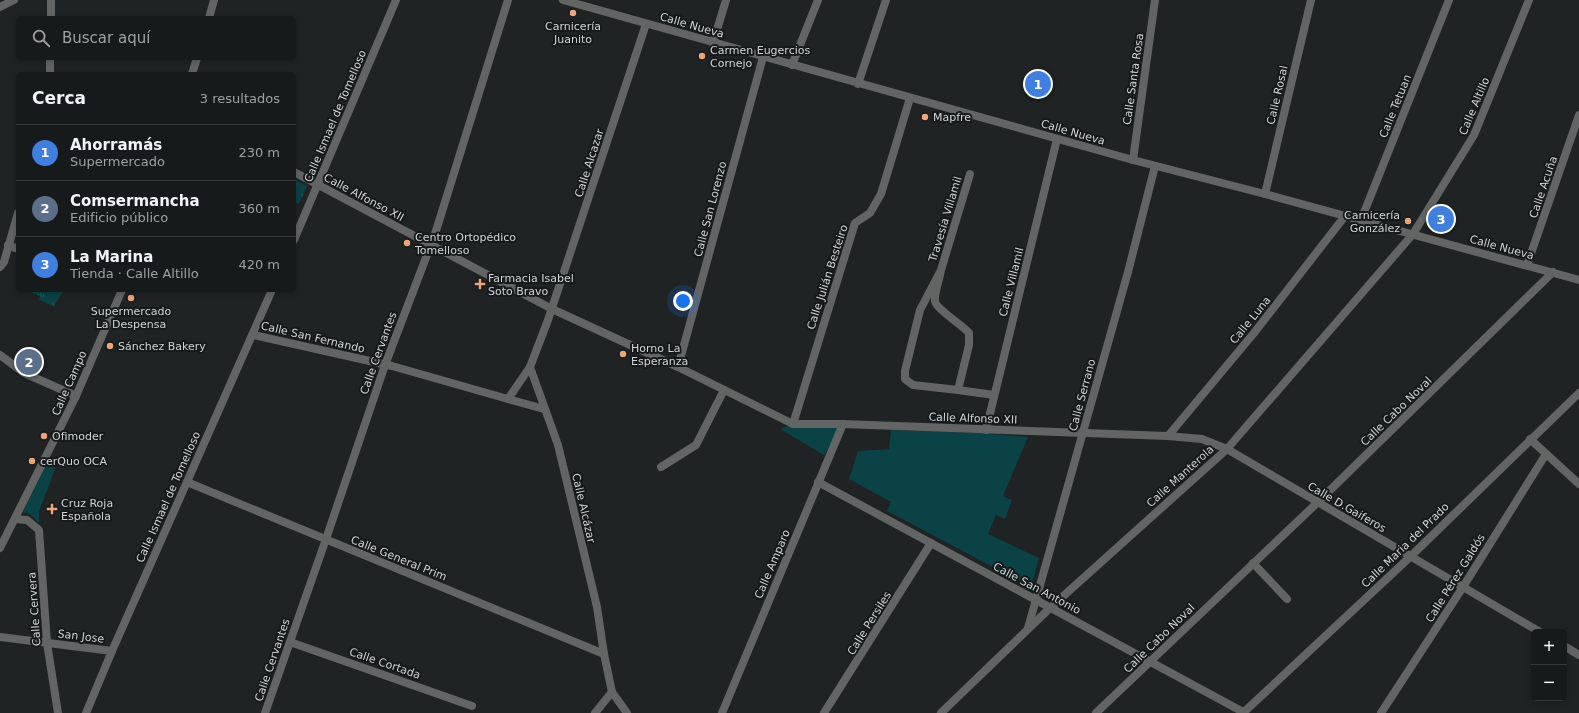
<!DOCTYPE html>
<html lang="es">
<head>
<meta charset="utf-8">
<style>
  :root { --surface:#171a1a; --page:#242727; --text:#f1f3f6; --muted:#9ea1a2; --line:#363839; --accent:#7c3aed }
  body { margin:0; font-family:"DejaVu Sans",sans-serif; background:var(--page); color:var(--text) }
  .controls { position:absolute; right:12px; bottom:12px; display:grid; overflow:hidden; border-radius:6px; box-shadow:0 2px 6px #0003 }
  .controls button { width:36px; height:36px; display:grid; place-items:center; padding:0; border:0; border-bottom:1px solid var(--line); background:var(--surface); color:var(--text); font:20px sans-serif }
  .you { position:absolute; left:683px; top:301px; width:14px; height:14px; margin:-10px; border:3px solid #fff; border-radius:50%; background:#1a73e8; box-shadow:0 0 0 6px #1a73e833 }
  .badge { display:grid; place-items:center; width:26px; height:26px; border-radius:50%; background:var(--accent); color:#fff; font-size:13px; font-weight:700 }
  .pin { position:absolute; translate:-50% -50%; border:2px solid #fff; box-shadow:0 1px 4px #0006 }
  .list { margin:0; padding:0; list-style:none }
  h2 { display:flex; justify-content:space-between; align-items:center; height:52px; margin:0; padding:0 16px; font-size:17px }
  h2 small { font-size:13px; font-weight:400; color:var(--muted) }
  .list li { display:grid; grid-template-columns:26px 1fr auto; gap:12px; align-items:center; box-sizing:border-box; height:56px; padding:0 16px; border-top:1px solid var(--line) }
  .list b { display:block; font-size:15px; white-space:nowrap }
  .list p { margin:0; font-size:13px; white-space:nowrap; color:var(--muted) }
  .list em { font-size:13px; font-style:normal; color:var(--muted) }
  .icon { flex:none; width:22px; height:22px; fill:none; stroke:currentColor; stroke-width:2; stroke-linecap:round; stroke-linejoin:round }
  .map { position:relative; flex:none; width:1579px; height:713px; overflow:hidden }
  .search { position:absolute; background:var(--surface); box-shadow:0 2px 6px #0003; left:16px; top:16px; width:280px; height:44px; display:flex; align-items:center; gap:10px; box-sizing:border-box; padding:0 14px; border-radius:6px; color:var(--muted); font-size:15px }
  .panel { position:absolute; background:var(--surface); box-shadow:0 2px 6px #0003; left:16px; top:72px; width:280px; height:220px; border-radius:6px }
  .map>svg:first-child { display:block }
  .grass { fill:url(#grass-tufts) }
  .park { fill:#0a4245 }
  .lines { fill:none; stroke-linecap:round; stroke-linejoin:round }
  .street { stroke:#636565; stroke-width:8 }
  .poi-dot { fill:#efa378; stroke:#161a1a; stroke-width:1.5 }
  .labels { text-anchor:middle; stroke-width:4; stroke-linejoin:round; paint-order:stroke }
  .street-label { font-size:11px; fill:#d1d4d4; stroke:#161a1a }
  .poi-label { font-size:11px; fill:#d1d4d4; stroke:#161a1a; text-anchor:start }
</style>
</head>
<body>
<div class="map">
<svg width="1579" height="713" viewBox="0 0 1579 713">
  <defs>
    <pattern id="grass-tufts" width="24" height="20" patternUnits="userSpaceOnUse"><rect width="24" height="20" fill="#0a4245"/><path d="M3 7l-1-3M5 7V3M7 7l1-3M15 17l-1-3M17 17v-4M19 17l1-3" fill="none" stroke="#2d5c5f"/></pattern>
  </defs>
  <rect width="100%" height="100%" fill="#1f2323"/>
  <!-- grass -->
  <g class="grass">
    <polygon points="294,179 307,186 299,204 294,202"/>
    <polygon points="33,290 64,290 54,306 39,300 40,296 32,293"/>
  </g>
  <!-- park -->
  <g class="park">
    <polygon points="793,424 843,424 838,434 824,455 780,429"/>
    <polygon points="891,430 980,433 1028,437 1003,496 1012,500 1005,519 996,515 988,534 1039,558 1031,587 887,511 891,502 849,479 858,451 889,449"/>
    <polygon points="47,463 56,466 39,512 39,523 30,514 23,512"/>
  </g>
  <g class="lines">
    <!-- street -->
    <g class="street">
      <polyline points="563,0 1133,160 1265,194 1579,280"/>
      <polyline points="0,7 14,0"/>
      <polyline points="51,18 51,0"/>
      <polyline points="209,18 214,0"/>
      <polyline points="713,43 726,0"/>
      <polyline points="792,65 818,0"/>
      <polyline points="50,74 50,58"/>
      <polyline points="192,74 197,58"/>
      <polyline points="858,84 886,0"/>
      <polyline points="1133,160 1155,0"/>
      <polyline points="294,172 552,309 678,367 793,424 843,424 1168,436 1202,439 1227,449 1540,632"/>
      <polyline points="1265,194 1311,0"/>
      <polyline points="1361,220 1449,0"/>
      <polyline points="294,240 396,0"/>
      <polyline points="8,245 18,249"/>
      <polyline points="1527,265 1579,115"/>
      <polyline points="0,267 4,262 18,213"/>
      <path d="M941,270C940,278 934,293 935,301C935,308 962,325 969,333V345L958,390L913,385L905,379V371L920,310L941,270L970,174"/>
      <polyline points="253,335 392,366 508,399 530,367 548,320 646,24"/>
      <polyline points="0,355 24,373 76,396"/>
      <polyline points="530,367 558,445 597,607 604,654 612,692 627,713"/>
      <polyline points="678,367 763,57"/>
      <polyline points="958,390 994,395"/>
      <polyline points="508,399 544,409"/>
      <polyline points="793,424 855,223 870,213 881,194 910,98"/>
      <polyline points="986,430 1057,139"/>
      <polyline points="1168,436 1254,333 1345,216"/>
      <polyline points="1530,439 1579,484"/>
      <polyline points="661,467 696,445 724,390"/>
      <polyline points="187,482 604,654"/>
      <polyline points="818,482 1245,713"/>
      <polyline points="15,519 27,520 39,530 47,643 58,713"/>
      <polyline points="0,548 76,396 122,290"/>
      <polyline points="1253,563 1287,599"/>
      <polyline points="1028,628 1128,272 1155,166"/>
      <polyline points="0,637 112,651"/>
      <polyline points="290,642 472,706"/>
      <polyline points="1564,646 1579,655"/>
      <polyline points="86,713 112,651 272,290"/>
      <polyline points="265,713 326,539 385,365 435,234 508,0"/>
      <polyline points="595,713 612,692"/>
      <polyline points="722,713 843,424"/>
      <polyline points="824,713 931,543"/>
      <polyline points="941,713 1050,608 1227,449 1413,234 1474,135 1529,0"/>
      <polyline points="1096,713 1318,502 1553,272"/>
      <polyline points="1243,713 1410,557 1579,393"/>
      <polyline points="1381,713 1463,587 1546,454"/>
    </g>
  </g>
  <!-- markers -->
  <g class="poi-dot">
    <circle cx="573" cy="13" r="4"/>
    <circle cx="702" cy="56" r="4"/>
    <circle cx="925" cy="117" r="4"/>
    <circle cx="1408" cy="221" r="4"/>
    <circle cx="407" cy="243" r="4"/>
    <path d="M478 278h4v4h4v4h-4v4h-4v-4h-4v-4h4z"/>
    <circle cx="131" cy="298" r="4"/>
    <circle cx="110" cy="346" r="4"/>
    <circle cx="623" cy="354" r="4"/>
    <circle cx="44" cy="436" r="4"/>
    <circle cx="32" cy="461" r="4"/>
    <path d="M50 503h4v4h4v4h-4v4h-4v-4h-4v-4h4z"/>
  </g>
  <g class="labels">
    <!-- street labels -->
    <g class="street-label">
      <text transform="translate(692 25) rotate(16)" y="4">Calle Nueva</text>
      <text transform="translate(1133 79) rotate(-82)" y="4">Calle Santa Rosa</text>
      <text transform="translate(1277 95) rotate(-77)" y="4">Calle Rosal</text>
      <text transform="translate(1395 106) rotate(-68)" y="4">Calle Tetuan</text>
      <text transform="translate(1474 106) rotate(-67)" y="4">Calle Altillo</text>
      <text transform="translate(335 116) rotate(-67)" y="4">Calle Ismael de Tomelloso</text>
      <text transform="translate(1073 132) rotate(16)" y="4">Calle Nueva</text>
      <text transform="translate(589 163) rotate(-72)" y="4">Calle Alcazar</text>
      <text transform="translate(1543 187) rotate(-71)" y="4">Calle Acuña</text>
      <text transform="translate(364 197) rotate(28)" y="4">Calle Alfonso XII</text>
      <text transform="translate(710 209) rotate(-75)" y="4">Calle San Lorenzo</text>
      <text transform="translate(945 219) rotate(-73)" y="4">Travesía Villamil</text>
      <text transform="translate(1502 247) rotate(15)" y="4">Calle Nueva</text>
      <text transform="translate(827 277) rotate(-72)" y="4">Calle Julián Besteiro</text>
      <text transform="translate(1011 282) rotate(-76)" y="4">Calle Villamil</text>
      <text transform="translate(1250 320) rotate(-51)" y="4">Calle Luna</text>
      <text transform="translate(313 337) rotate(13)" y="4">Calle San Fernando</text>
      <text transform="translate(378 353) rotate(-70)" y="4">Calle Cervantes</text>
      <text transform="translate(69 383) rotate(-66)" y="4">Calle Campo</text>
      <text transform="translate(1082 395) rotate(-75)" y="4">Calle Serrano</text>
      <text transform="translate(1396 411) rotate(-44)" y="4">Calle Cabo Noval</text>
      <text transform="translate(973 418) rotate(2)" y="4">Calle Alfonso XII</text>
      <text transform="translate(1180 476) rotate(-42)" y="4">Calle Manterola</text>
      <text transform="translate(168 497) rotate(-66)" y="4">Calle Ismael de Tomelloso</text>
      <text transform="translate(1347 507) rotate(30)" y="4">Calle D.Gaiferos</text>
      <text transform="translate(584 508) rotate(77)" y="4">Calle Alcázar</text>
      <text transform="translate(1405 545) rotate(-44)" y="4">Calle Maria del Prado</text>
      <text transform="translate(399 558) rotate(22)" y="4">Calle General Prim</text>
      <text transform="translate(772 564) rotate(-67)" y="4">Calle Amparo</text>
      <text transform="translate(1455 578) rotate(-58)" y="4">Calle Pérez Galdós</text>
      <text transform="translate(1037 588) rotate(28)" y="4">Calle San Antonio</text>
      <text transform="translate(34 609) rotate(-94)" y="4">Calle Cervera</text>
      <text transform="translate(869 623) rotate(-58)" y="4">Calle Persiles</text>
      <text transform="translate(81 636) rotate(7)" y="4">San Jose</text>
      <text transform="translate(1159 638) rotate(-44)" y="4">Calle Cabo Noval</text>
      <text transform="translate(272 660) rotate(-71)" y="4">Calle Cervantes</text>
      <text transform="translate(385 663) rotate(19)" y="4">Calle Cortada</text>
    </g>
    <!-- poi labels -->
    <g class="poi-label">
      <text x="573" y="30" text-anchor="middle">Carnicería<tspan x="573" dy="13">Juanito</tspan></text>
      <text x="710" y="54">Carmen Eugercios<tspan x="710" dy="13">Cornejo</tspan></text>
      <text x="933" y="121">Mapfre</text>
      <text x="1400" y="219" text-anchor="end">Carnicería<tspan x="1400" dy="13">González</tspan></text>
      <text x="415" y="241">Centro Ortopédico<tspan x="415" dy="13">Tomelloso</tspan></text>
      <text x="488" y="282">Farmacia Isabel<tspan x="488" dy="13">Soto Bravo</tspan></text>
      <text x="131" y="315" text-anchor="middle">Supermercado<tspan x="131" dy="13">La Despensa</tspan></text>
      <text x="118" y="350">Sánchez Bakery</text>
      <text x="631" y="352">Horno La<tspan x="631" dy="13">Esperanza</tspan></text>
      <text x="52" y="440">Ofimoder</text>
      <text x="40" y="465">cerQuo OCA</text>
      <text x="61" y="507">Cruz Roja<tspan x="61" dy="13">Española</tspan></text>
    </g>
  </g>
</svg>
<div class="controls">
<button>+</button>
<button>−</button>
</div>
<div class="you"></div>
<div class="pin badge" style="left:1038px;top:84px;background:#3f7fe0">1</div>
<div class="pin badge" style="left:29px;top:362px;background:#5c6f8a">2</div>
<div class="pin badge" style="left:1441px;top:219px;background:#3f7fe0">3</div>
<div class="search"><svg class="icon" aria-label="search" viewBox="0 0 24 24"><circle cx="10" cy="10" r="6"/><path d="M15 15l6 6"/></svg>Buscar aquí</div>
<section class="panel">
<h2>Cerca<small>3 resultados</small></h2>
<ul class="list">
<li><span class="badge" style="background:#3f7fe0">1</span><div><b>Ahorramás</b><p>Supermercado</p></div><em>230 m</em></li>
<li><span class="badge" style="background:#5c6f8a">2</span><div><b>Comsermancha</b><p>Edificio público</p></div><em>360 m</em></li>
<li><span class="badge" style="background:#3f7fe0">3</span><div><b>La Marina</b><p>Tienda · Calle Altillo</p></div><em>420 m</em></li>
</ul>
</section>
</div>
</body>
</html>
